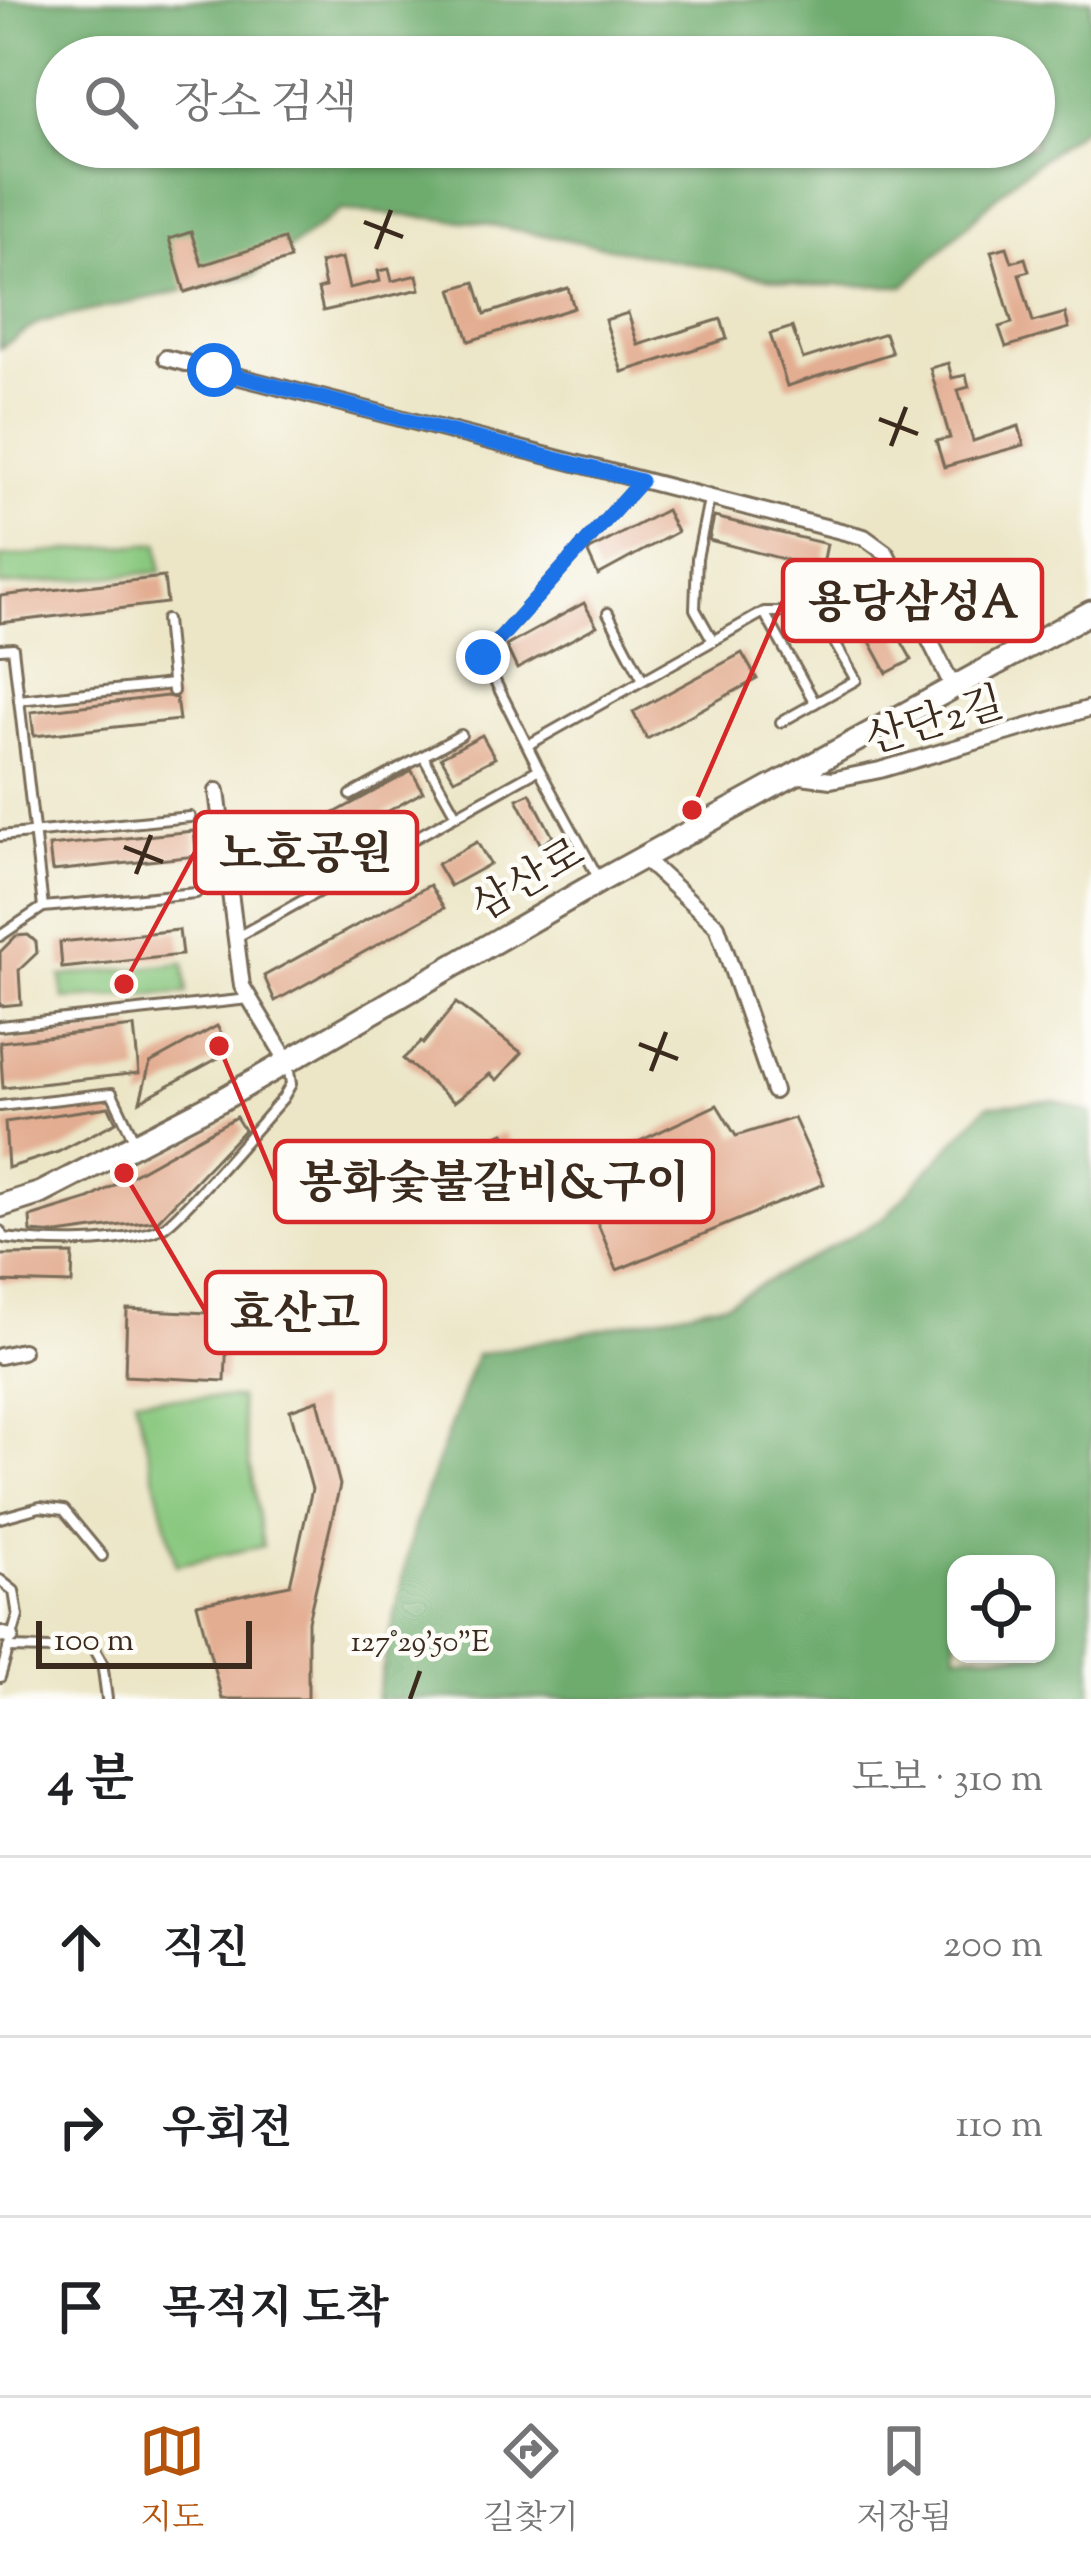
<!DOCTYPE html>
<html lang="ko">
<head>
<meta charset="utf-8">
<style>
  :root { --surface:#fff; --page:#f2f2f2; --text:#202124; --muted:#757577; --line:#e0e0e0; --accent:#b45309 }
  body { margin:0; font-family:"Sorts Mill Goudy","Noto Serif KR",serif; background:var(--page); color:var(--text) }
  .controls { position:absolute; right:36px; bottom:36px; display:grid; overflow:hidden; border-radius:24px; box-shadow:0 3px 9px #0004 }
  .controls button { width:108px; height:108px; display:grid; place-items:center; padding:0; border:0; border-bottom:3px solid var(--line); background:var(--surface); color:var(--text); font:60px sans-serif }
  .scale { position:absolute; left:36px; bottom:30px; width:216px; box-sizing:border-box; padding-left:12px; border:6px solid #3b2a1e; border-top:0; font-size:33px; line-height:42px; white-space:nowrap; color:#3b2a1e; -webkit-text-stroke:9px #fdfcf7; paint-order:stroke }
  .stop { position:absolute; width:36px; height:36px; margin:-27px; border:9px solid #1a73e8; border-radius:50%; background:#fff }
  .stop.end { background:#1a73e8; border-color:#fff; box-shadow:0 3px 12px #0008 }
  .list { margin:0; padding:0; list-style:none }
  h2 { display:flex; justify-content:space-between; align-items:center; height:156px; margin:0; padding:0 48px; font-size:51px }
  h2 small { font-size:39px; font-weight:400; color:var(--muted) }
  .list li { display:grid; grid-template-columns:78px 1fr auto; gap:36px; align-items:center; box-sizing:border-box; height:180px; padding:0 48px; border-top:3px solid var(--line) }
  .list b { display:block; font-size:45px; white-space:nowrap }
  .list em { font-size:39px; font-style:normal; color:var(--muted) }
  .icon { flex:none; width:66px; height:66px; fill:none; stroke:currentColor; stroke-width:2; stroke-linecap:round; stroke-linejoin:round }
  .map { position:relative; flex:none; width:1091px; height:1699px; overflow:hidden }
  .search { position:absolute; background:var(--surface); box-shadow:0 3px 9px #0004; left:36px; right:36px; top:36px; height:132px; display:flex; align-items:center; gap:30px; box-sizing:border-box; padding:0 42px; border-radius:66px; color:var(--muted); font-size:45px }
  .sheet { height:696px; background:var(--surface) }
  nav { display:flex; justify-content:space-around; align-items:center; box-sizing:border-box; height:168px; border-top:3px solid var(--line); background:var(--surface); font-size:33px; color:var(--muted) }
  nav a { display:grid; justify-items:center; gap:6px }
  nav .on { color:var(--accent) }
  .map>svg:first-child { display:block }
  .green { fill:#89c87f; stroke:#62794e; stroke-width:3 }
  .forest { fill:#6eac6e; stroke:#546b46; stroke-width:3; fill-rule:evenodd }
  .building { fill:#e3ad92 }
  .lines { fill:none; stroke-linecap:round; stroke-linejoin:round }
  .service-casing { stroke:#796c59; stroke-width:14 }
  .minor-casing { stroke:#796c59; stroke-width:20 }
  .secondary-casing { stroke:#796c59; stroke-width:27 }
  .service { stroke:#fff; stroke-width:8 }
  .minor { stroke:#fff; stroke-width:14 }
  .secondary { stroke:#fff; stroke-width:21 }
  .route { stroke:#1a73e8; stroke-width:15 }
  .ticks { fill:none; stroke:#3b2a1e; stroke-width:4.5 }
  .labels { text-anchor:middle; stroke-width:9; stroke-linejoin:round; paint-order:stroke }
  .street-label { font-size:42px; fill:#3b2a1e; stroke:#fdfcf7 }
  .ticks-label { font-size:30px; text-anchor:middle; fill:#3b2a1e; stroke:#fdfcf7; stroke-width:9; stroke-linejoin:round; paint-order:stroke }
  .leader { fill:none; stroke:#d62828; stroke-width:4.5 }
  .callout-dot { fill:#d62828; stroke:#fdfcf7; stroke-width:4.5 }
  .callout { fill:#fdfcf7; stroke:#d62828; stroke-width:4.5 }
  .callout-label { font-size:45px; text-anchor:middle; font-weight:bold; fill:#3b2a1e }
</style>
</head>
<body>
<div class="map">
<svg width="1091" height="1699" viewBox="0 0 1091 1699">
  <rect width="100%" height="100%" fill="#fdfcf7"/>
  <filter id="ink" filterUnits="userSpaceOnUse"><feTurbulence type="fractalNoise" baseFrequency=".00833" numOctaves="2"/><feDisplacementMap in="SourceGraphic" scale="24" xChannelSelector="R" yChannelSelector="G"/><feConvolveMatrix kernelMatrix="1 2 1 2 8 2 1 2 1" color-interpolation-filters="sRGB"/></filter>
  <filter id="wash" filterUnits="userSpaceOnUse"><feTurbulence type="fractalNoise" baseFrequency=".004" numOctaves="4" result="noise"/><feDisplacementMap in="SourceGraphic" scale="48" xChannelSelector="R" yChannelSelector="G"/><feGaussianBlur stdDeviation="2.7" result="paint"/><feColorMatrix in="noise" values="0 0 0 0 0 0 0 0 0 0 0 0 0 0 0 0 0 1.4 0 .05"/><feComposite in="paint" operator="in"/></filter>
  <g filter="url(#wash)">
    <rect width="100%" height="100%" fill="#ece6c7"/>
    <!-- green -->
    <g class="green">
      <polygon points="159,543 161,572 0,586 0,557"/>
      <polygon points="184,963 187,993 64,999 61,976"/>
      <polygon points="135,1398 239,1398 263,1546 176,1565"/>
    </g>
    <!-- forest -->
    <g class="forest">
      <path d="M0,0H1091V122L1015,179L904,286L804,285L475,222L341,210L254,275L40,322L0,348ZM57,57H1034V147H57Z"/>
      <path d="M1055,1101L1091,1113V1699H376L414,1526L476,1355L728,1302L884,1218L988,1105ZM956,1564H1046V1654H956Z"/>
    </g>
    <g id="blocks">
      <!-- building -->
      <g class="building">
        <polygon points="191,232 202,265 284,239 290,259 185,292 169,239"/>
        <polygon points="1007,247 1012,262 1025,258 1029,271 1019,274 1033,322 1065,313 1069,328 1006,347 999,327 1012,323 991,251"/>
        <polygon points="342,258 349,288 380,281 378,271 389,269 392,281 417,275 420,289 323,311 318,289 325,287 320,263"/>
        <polygon points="475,282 485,314 568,288 574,308 469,341 452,289"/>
        <polygon points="628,313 638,345 721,319 727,339 622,372 605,320"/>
        <polygon points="792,327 803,359 885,333 892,353 787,386 770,334"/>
        <polygon points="948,363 952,378 966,375 969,387 958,390 973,441 1019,426 1024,445 944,467 936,441 950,438 930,368"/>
        <polygon points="666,510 677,532 598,575 588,553 590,550"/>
        <polygon points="714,517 827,544 822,569 709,540"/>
        <polygon points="862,571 912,660 887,673 839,584"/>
        <polygon points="164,577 167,603 0,623 0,596"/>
        <polygon points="584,603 597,626 517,669 506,646"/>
        <polygon points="742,653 757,679 647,739 633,712"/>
        <polygon points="167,696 176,698 179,720 34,736 31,712"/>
        <polygon points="482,735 495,758 454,779 441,757"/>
        <polygon points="412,771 423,792 253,886 242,863"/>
        <polygon points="530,793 553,837 541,845 517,799"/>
        <polygon points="194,831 197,856 52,871 49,846"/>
        <polygon points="477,842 490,864 450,886 437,864"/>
        <polygon points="430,885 444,908 275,1001 264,976"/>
        <polygon points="179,930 182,955 62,968 60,942"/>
        <polygon points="28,935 36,942 37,953 19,970 21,1004 0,1006 0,952 16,936"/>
        <polygon points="456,1003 522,1053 497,1080 490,1074 454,1102 403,1059 421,1042 423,1044"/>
        <polygon points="217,1026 231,1051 140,1101 150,1063"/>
        <polygon points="134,1027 139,1073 3,1088 0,1042"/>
        <polygon points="717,1105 736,1136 794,1118 824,1184 617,1270 576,1171"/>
        <polygon points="109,1107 116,1122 58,1152 8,1168 5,1122"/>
        <polygon points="236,1117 244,1130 158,1220 58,1234 31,1232 30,1217 89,1199"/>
        <polygon points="504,1133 520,1160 441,1191 432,1163"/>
        <polygon points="73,1254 72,1284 0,1282 0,1255"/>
        <polygon points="127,1309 228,1314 225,1381 125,1376"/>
        <polygon points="318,1400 340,1485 308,1621 308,1699 222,1699 197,1604 290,1585 312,1489 290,1410"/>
      </g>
    </g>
  </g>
  <g filter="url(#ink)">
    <use href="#blocks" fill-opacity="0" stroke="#796c59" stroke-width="3"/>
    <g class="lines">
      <defs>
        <g id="service">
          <polyline points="709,500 697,558 695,609 713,641"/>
          <polyline points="608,613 643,680"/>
          <polyline points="765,614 815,703"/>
          <polyline points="166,620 173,691"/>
          <polyline points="0,649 13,648 43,907"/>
          <polyline points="19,700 172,684"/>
          <polyline points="528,745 764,612 817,612 856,680 781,722"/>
          <polyline points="423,756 461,735"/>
          <polyline points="539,769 483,657 641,481"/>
          <polyline points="351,795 423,756 456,815"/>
          <polyline points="0,836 190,817"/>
          <polyline points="0,936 43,907 196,893"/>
          <polyline points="237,937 539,769 599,879"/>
          <polyline points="0,1026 249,999"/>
          <polyline points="0,1106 112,1093 135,1142"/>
          <path d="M0,1231L4,1238C51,1244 117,1246 162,1228C177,1222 265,1118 283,1098L291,1084L288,1065"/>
          <polyline points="0,1518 40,1507 64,1510 102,1556"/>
          <polyline points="0,1580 14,1591 18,1616 0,1677"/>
          <polyline points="8,1648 51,1649 75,1643 93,1646 102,1662 107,1699"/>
        </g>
        <g id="minor">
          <polyline points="166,358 864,537 886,553 953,687"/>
          <polyline points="794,775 831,780 880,770 1091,708"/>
          <polyline points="217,791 242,986 288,1062"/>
          <polyline points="643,858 717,926 774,1091"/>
          <polyline points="0,1356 22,1351"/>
          <polyline points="0,1634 11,1637"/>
        </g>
        <polyline id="secondary" points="0,1206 41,1193 221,1100 600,881 1091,612"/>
      </defs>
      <!-- service casing -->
      <use href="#service" class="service-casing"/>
      <!-- minor casing -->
      <use href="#minor" class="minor-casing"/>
      <!-- secondary casing -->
      <use href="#secondary" class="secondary-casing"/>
      <!-- service -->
      <use href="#service" class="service"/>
      <!-- minor -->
      <use href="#minor" class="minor"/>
      <!-- secondary -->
      <use href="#secondary" class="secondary"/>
    </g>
  </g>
  <g class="lines" filter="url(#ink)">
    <!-- route -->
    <polyline class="route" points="214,370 641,481 483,657"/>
  </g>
  <!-- ticks -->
  <path class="ticks" d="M364,222L403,237M376,249L391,210M879,419L918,434M891,446L906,407M124,847L163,862M136,874L151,835M639,1044L678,1059M651,1071L666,1032M410,1699L420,1671"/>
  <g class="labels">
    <!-- street labels -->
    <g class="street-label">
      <text transform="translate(934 719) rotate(-16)" y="15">산단2길</text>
      <text transform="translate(527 878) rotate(-30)" y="15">삼산로</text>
    </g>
  </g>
  <g class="ticks-label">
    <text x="420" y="1651">127°29'50"E</text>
  </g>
  <!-- callouts -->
  <path class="leader" d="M692 810L783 601M124 984L195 852M219 1046L275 1181M124 1173L206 1312"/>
  <g class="callout-dot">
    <circle cx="692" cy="810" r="12"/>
    <circle cx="124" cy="984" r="12"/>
    <circle cx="219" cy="1046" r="12"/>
    <circle cx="124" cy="1173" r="12"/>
  </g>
  <g class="callout">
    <rect x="783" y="560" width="259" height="81" rx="12"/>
    <rect x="195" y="812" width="222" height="81" rx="12"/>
    <rect x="275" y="1141" width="438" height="81" rx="12"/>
    <rect x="206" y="1272" width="179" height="81" rx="12"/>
  </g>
  <g class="callout-label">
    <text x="913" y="617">용당삼성A</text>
    <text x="306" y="868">노호공원</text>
    <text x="494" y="1197">봉화숯불갈비&amp;구이</text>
    <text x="295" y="1328">효산고</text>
  </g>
</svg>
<div class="controls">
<button><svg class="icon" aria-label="locate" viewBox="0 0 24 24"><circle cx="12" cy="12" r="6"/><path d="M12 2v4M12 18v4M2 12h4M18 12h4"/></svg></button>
</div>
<div class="scale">100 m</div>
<div class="stop" style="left:214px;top:370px"></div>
<div class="stop end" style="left:483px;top:657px"></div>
<div class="search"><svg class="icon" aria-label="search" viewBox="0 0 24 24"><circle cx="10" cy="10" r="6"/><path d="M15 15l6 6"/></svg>장소 검색</div>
</div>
<section class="sheet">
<h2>4 분<small>도보 · 310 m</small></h2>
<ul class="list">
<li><svg class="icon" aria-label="ahead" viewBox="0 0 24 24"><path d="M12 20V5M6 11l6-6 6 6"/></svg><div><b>직진</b></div><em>200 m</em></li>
<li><svg class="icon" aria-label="right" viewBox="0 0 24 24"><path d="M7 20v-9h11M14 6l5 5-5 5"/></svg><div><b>우회전</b></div><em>110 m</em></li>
<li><svg class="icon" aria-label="arrive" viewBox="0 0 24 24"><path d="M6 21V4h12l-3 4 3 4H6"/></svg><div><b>목적지 도착</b></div></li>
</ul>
</section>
<nav>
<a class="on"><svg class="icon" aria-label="map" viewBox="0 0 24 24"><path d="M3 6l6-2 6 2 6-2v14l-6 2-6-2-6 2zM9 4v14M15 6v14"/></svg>지도</a>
<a><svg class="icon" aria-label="directions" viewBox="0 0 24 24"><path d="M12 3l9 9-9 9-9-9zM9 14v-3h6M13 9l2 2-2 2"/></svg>길찾기</a>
<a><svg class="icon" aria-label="saved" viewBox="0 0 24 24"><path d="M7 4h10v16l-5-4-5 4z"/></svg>저장됨</a>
</nav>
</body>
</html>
